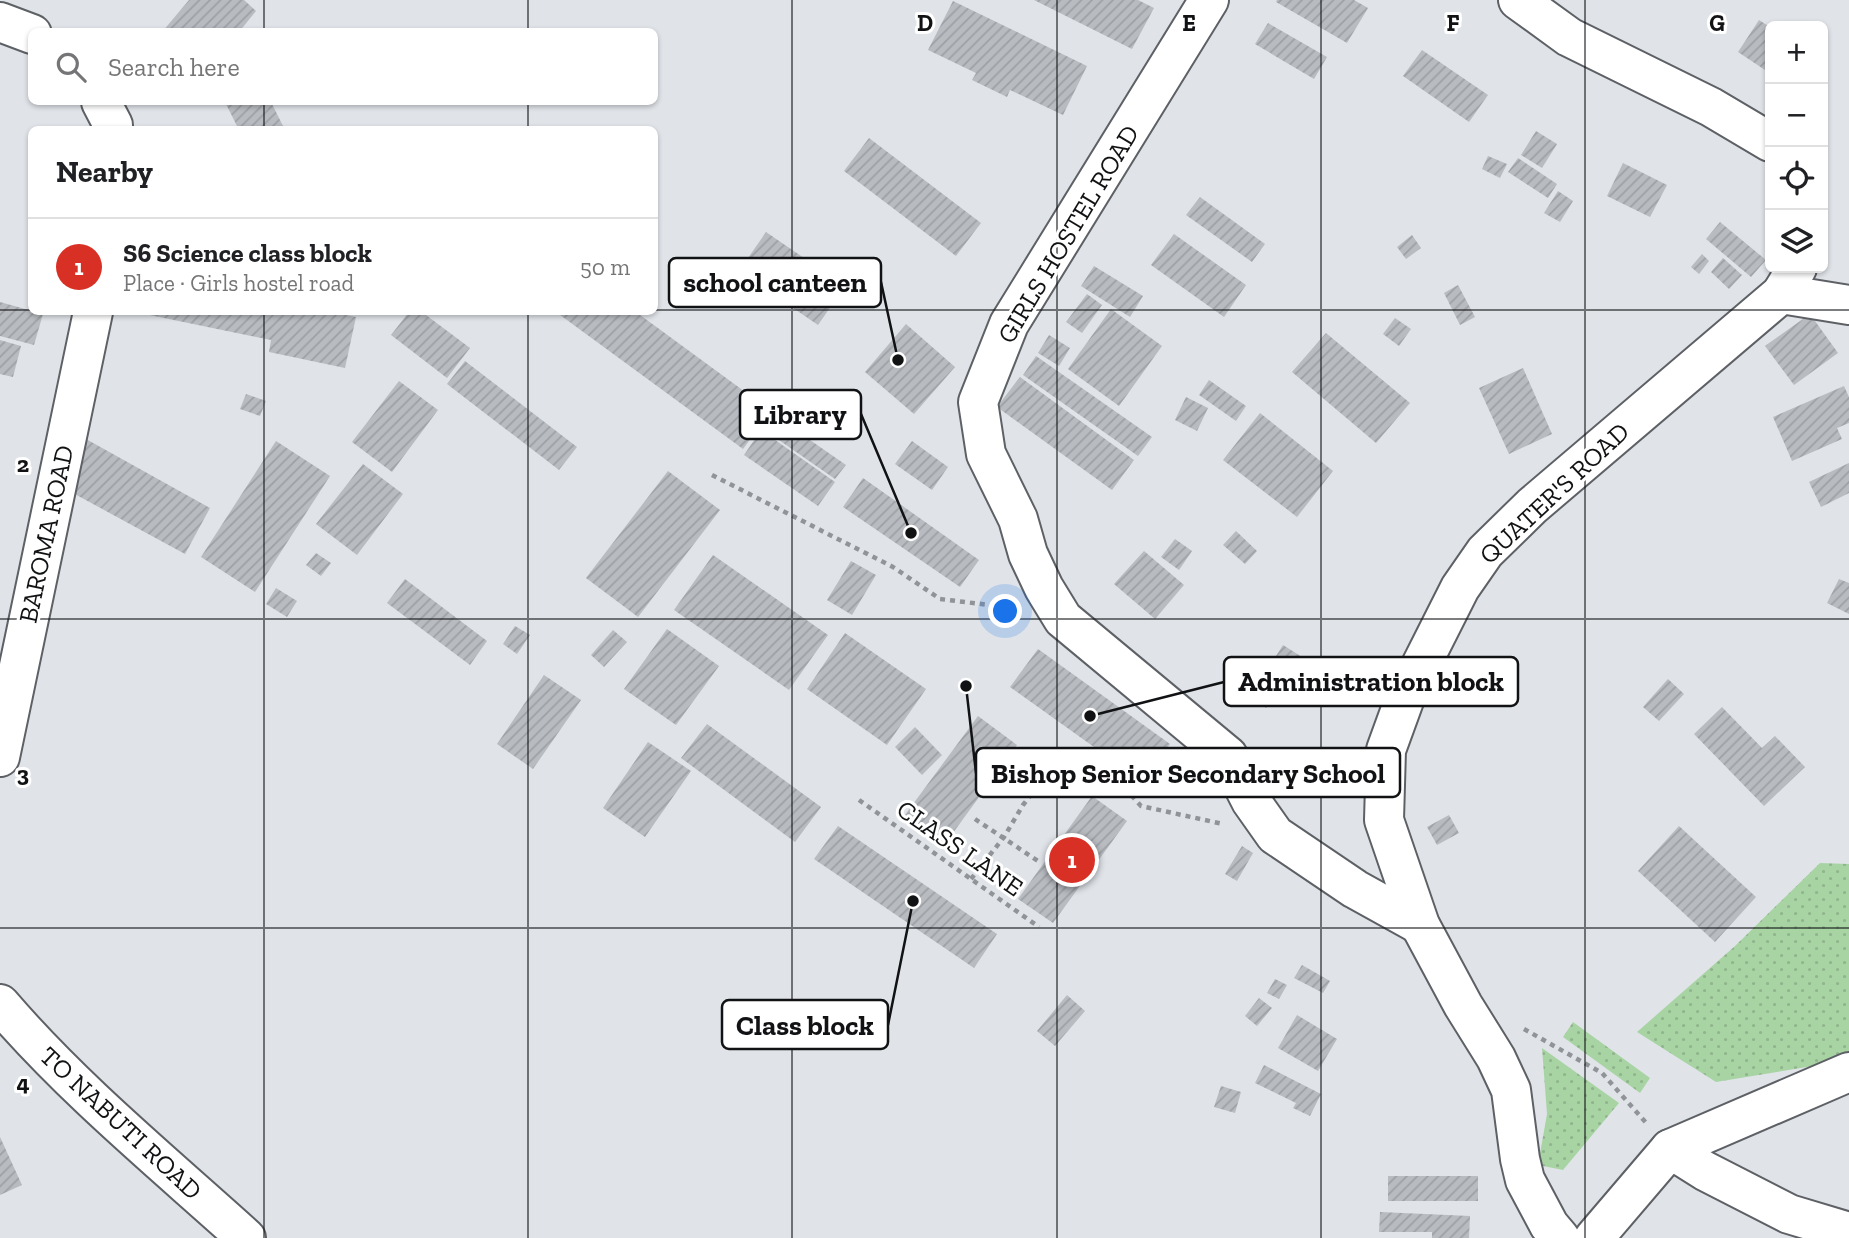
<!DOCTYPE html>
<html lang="en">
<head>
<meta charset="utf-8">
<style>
  :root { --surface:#fff; --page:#f2f2f2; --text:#202124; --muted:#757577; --line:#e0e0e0; --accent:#d93025 }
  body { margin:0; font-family:"Zilla Slab",serif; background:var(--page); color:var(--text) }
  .controls { position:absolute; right:21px; top:21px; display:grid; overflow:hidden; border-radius:10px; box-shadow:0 2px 5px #0004 }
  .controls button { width:63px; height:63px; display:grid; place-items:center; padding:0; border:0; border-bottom:2px solid var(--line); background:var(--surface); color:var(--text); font:35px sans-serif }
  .you { position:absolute; left:1006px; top:612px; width:24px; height:24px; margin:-18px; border:5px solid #fff; border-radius:50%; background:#1a73e8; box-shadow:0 0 0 10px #1a73e833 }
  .badge { display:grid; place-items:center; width:46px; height:46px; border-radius:50%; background:var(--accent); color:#fff; font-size:23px; font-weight:700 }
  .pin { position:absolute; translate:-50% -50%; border:4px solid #fff; box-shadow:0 2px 7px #0006 }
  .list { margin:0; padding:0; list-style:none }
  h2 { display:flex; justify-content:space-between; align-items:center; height:91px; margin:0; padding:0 28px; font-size:30px }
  h2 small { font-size:23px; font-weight:400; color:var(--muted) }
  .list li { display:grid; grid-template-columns:46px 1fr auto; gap:21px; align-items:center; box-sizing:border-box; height:98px; padding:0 28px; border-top:2px solid var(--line) }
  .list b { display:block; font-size:26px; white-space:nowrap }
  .list p { margin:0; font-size:23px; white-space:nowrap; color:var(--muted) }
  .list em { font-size:23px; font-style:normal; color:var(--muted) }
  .icon { flex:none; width:38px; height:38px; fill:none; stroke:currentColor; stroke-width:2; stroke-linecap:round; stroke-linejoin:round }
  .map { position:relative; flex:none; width:1849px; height:1238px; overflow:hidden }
  .search { position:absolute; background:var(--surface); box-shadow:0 2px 5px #0004; left:28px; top:28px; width:630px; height:77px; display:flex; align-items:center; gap:18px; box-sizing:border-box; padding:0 24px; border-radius:10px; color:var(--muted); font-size:26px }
  .panel { position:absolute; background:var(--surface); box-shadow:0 2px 5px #0004; left:28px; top:126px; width:630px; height:189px; border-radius:10px }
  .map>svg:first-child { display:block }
  .grass { fill:url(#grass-dots) }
  .building { fill:url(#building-hatch) }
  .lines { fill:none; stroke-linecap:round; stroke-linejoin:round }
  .minor-casing { stroke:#5d6065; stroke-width:42 }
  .path { stroke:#909397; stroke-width:4.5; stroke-dasharray:5 5; stroke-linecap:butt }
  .minor { stroke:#fff; stroke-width:38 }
  .grid { fill:none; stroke:#111214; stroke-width:2; stroke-opacity:0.55 }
  .labels { text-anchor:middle; stroke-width:6; stroke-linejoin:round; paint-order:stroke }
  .street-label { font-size:26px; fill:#111214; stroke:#fff }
  .grid-label { font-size:23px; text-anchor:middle; font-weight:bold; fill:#111214; stroke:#fff; stroke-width:6; stroke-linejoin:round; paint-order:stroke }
  .leader { fill:none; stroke:#111214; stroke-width:2.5 }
  .callout-dot { fill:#111214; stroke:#fff; stroke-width:2.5 }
  .callout { fill:#fff; stroke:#111214; stroke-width:2.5 }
  .callout-label { font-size:28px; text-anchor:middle; font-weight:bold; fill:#111214 }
</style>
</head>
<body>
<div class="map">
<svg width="1849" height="1238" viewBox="0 0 1849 1238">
  <defs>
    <pattern id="grass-dots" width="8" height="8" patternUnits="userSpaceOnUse" patternTransform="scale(1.75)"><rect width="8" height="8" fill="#a8d4a4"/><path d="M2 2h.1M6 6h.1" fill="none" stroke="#90b58c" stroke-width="1.8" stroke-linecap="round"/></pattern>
    <pattern id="building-hatch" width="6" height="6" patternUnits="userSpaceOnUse" patternTransform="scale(1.75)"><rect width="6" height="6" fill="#b8bbc0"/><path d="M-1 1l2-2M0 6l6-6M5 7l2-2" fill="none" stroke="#9da0a4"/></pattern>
  </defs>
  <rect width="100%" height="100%" fill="#e0e4e9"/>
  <!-- grass -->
  <g class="grass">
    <polygon points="1820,863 1849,864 1849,1060 1716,1082 1637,1032 1735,946"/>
    <polygon points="1573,1022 1650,1078 1640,1093 1563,1037"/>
    <polygon points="1542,1048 1619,1103 1563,1170 1538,1165 1547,1114"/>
  </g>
  <!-- building -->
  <g class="building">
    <polygon points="189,0 244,0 256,11 239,32 162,32"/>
    <polygon points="1034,0 1138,0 1154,8 1132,49"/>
    <polygon points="1277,0 1354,0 1368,8 1347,43 1276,2"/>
    <polygon points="953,1 1087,66 1063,115 1010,90 1007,97 972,80 976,73 928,50"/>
    <polygon points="1759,20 1770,27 1770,69 1768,72 1738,52"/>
    <polygon points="1268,23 1327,57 1314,79 1255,44"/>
    <polygon points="1422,50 1488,95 1469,122 1403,76"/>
    <polygon points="225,102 271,102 285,130 239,130"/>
    <polygon points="1536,131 1557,144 1542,168 1521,155"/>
    <polygon points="869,138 981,223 956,256 844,171"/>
    <polygon points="1488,156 1507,164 1500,178 1482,169"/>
    <polygon points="1518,158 1557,184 1548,198 1508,172"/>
    <polygon points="1623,163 1667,185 1650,217 1607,196"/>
    <polygon points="1558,191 1573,201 1560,222 1544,213"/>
    <polygon points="1200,197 1265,244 1252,262 1186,215"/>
    <polygon points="1720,222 1766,260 1751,277 1706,239"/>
    <polygon points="766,232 845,286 818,325 739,271"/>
    <polygon points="1174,234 1246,285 1224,317 1151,265"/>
    <polygon points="1412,235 1421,248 1406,259 1397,247"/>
    <polygon points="1702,254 1709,261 1699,274 1691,267"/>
    <polygon points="1723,258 1742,275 1729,289 1711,272"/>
    <polygon points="1094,266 1143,296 1130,317 1081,286"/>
    <polygon points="1458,285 1475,317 1460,325 1444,293"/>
    <polygon points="1087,294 1102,305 1082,333 1066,322"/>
    <polygon points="0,302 43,314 34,345 0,336"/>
    <polygon points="1111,309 1162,346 1119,406 1068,369"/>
    <polygon points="135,312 331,312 356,317 345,368 269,352 271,340"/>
    <polygon points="409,312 422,312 470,348 447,378 391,335"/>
    <polygon points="556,312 636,312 771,411 743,449"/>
    <polygon points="1810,314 1838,353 1794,385 1765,346"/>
    <polygon points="1395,318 1411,329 1399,346 1383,334"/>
    <polygon points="906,324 955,367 914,414 865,372"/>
    <polygon points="1326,333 1410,403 1376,443 1292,372"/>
    <polygon points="1049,335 1070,348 1059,366 1038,353"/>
    <polygon points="0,340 21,346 13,377 0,374"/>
    <polygon points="1036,356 1152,437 1138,456 1023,375"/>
    <polygon points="465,361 577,447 559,470 447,384"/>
    <polygon points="1523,368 1552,434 1509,454 1479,388"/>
    <polygon points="1020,377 1134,460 1112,490 997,407"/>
    <polygon points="1209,380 1246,406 1236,421 1199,395"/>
    <polygon points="399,381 438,410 392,472 352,442"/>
    <polygon points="1844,386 1849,397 1849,423 1837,428 1842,439 1792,461 1773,417"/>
    <polygon points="246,394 266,401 260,416 240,409"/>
    <polygon points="1186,397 1208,408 1197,431 1175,420"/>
    <polygon points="1260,413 1333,471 1297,517 1223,460"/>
    <polygon points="774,415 846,465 835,479 763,429"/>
    <polygon points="761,430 835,482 818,506 744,455"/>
    <polygon points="86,439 210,508 185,554 60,486"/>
    <polygon points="276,441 330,476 255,592 201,557"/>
    <polygon points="912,441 948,467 932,490 895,464"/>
    <polygon points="1849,463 1849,493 1821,507 1809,482"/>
    <polygon points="363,464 403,494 357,555 316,524"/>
    <polygon points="668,471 720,510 638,617 586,578"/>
    <polygon points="863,478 979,560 960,587 843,507"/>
    <polygon points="1236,531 1257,551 1245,564 1223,545"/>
    <polygon points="1175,539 1192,551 1179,570 1161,557"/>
    <polygon points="1144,551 1184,585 1155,619 1114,584"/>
    <polygon points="316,553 331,563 321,576 306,565"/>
    <polygon points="713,555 828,635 789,690 674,610"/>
    <polygon points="851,561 876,575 852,615 827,600"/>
    <polygon points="405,579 487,641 470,665 387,603"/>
    <polygon points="1839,579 1849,583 1849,614 1827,603"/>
    <polygon points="276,588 297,601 287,617 266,604"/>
    <polygon points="515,626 530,635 517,654 503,644"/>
    <polygon points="667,629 719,666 676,725 624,689"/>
    <polygon points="613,630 627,642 604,667 591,655"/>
    <polygon points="845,633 926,689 887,745 807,689"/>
    <polygon points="1283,645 1310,662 1301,677 1274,659"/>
    <polygon points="1038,649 1170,744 1143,782 1010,687"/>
    <polygon points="1268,661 1290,677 1266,708 1245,693"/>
    <polygon points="544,675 581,700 533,769 497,744"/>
    <polygon points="1668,679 1684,694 1659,721 1643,707"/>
    <polygon points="1722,707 1762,748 1775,736 1805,767 1764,806 1694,734"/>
    <polygon points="978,716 1017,745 942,848 902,819"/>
    <polygon points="707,724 821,807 795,842 681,758"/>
    <polygon points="915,727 942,755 922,775 895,747"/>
    <polygon points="648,742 691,771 645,837 603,808"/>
    <polygon points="1092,796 1127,821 1053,923 1018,899"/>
    <polygon points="1449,815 1459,833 1437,845 1427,827"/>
    <polygon points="838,826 997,934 974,968 814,859"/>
    <polygon points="1679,826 1756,897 1715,942 1638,871"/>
    <polygon points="1242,846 1253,853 1237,881 1225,874"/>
    <polygon points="1302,965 1330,981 1323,993 1294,978"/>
    <polygon points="1275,979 1287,985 1279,999 1267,993"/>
    <polygon points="1067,995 1085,1011 1055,1046 1037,1031"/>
    <polygon points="1259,998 1272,1008 1257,1026 1245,1016"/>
    <polygon points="1297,1015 1337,1039 1318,1071 1278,1048"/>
    <polygon points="1264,1065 1321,1094 1310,1116 1293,1108 1296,1103 1255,1083"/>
    <polygon points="1221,1086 1241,1092 1235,1113 1214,1107"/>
    <polygon points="0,1137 22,1185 0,1195"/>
    <rect x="1388" y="1176" width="90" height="25"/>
    <polygon points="1380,1212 1470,1216 1469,1238 1432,1238 1432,1232 1379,1232"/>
  </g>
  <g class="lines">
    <defs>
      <g id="minor">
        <polyline points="1209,0 1009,324 978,402 986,454 1018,519 1028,554 1044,588 1063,619 1228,756 1251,801 1275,835 1355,889 1420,925"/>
        <polyline points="1518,0 1569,37 1711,107 1770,142"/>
        <polyline points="0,22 32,34"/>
        <polyline points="101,102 113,125 113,130"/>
        <polyline points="1781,294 1849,305"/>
        <polyline points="0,757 93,312"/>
        <path d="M0,1004C74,1090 162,1162 246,1238"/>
        <polyline points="1670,1149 1705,1171 1789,1214 1849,1232"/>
        <polyline points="1560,1238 1549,1225 1525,1180 1520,1159 1511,1090 1496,1058 1463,1005 1420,925 1384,820 1386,750 1406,695 1460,588 1485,552 1532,506 1781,294 1797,268"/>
        <polyline points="1594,1238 1670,1149 1849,1072"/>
      </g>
    </defs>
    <!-- minor casing -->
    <use href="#minor" class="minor-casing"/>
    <!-- path -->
    <g class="path">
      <polyline points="712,475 893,567 940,599 1014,608"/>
      <polyline points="859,800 1039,927"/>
      <polyline points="975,819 1038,861"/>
      <polyline points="971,879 1004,837 1023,805 1047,774 1067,764 1104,765 1141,806 1223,824"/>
      <polyline points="1524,1029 1602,1073 1648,1125"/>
    </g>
    <!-- minor -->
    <use href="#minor" class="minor"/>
  </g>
  <!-- grid -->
  <path class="grid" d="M264,0V32M528,0V32M792,0V1238M1057,0V1238M1321,0V1238M1585,0V1238M264,102V130M528,102V130M0,310H32M654,310H1849M264,312V1238M528,312V1238M0,619H1849M0,928H1849"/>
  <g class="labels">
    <!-- street labels -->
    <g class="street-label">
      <text transform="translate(1068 234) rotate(-59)" y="9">GIRLS HOSTEL ROAD</text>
      <text transform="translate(1554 493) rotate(-43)" y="9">QUATER'S ROAD</text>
      <text transform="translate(46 534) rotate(-78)" y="9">BAROMA ROAD</text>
      <text transform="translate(960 848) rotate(35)" y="9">CLASS LANE</text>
      <text transform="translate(121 1123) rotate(43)" y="9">TO NABUTI ROAD</text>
    </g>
  </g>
  <g class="grid-label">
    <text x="925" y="31">D</text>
    <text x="1189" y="31">E</text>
    <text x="1453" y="31">F</text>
    <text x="1717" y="31">G</text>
    <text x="23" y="472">2</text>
    <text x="23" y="782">3</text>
    <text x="23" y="1091">4</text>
  </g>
  <!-- callouts -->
  <path class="leader" d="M898 360L881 282M911 533L861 414M1090 716L1224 682M966 686L976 773M913 901L888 1025"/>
  <g class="callout-dot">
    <circle cx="898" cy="360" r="7"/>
    <circle cx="911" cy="533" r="7"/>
    <circle cx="1090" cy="716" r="7"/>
    <circle cx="966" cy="686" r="7"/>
    <circle cx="913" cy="901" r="7"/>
  </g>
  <g class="callout">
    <rect x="669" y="258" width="212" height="49" rx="7"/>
    <rect x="740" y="390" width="121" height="49" rx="7"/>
    <rect x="1224" y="657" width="294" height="49" rx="7"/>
    <rect x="976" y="748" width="424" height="49" rx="7"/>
    <rect x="722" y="1000" width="166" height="49" rx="7"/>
  </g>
  <g class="callout-label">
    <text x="775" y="292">school canteen</text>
    <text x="800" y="424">Library</text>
    <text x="1371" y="691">Administration block</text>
    <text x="1188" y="783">Bishop Senior Secondary School</text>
    <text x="805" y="1035">Class block</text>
  </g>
</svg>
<div class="controls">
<button>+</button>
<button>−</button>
<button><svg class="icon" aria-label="locate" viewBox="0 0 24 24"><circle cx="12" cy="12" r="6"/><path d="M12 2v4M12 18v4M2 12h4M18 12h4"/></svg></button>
<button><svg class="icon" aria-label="layers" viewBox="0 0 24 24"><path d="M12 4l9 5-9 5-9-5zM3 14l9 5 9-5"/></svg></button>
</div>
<div class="you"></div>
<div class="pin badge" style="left:1072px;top:860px">1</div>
<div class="search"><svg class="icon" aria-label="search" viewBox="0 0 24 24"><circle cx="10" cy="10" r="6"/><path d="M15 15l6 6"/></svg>Search here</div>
<section class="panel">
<h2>Nearby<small></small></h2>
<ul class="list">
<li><span class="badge">1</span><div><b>S6 Science class block</b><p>Place · Girls hostel road</p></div><em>50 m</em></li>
</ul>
</section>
</div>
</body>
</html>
